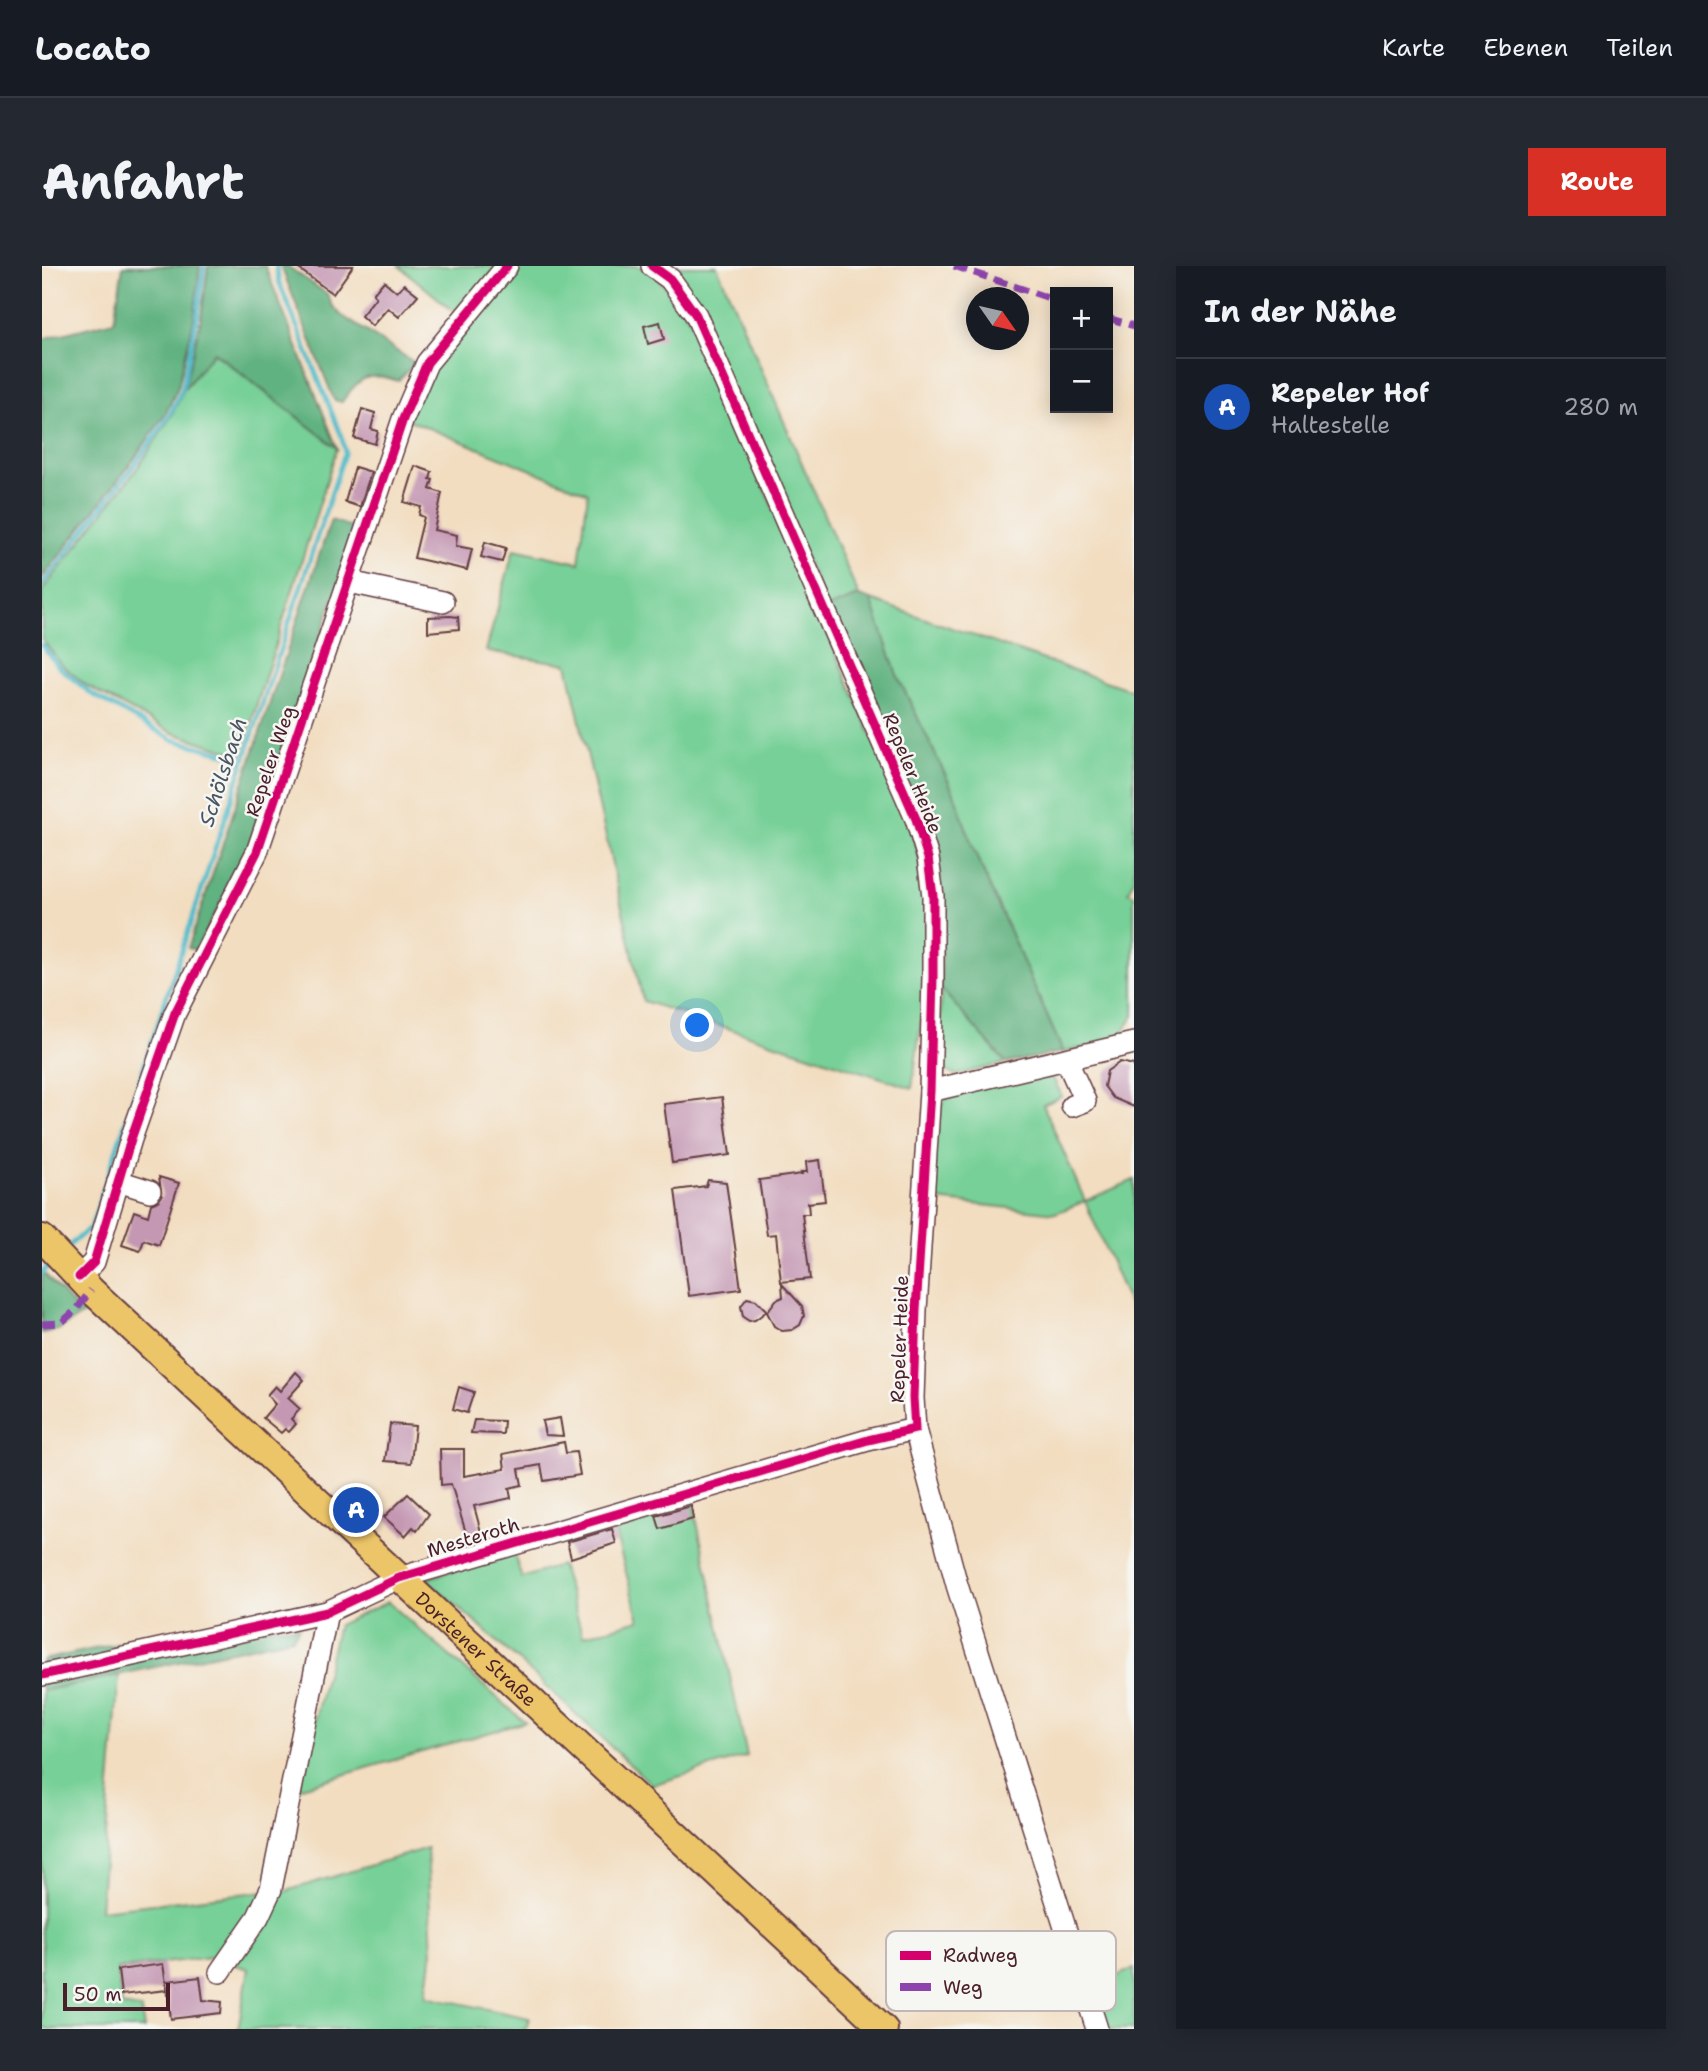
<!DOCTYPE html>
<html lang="de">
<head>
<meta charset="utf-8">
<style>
  :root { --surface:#171b24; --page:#242831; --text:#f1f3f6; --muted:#9ea1a6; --line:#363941; --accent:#d93025 }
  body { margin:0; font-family:"Shantell Sans",sans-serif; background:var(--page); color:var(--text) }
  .controls { position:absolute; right:21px; top:21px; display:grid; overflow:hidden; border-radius:0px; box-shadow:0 4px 18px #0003 }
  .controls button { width:63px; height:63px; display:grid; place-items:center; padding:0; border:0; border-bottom:2px solid var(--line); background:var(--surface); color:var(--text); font:35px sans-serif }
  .compass { position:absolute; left:924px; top:21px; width:63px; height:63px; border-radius:50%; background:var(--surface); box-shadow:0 4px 18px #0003; rotate:124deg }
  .scale { position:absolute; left:21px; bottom:18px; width:107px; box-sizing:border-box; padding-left:7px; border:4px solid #4a1f2b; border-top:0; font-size:19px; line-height:24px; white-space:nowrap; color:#4a1f2b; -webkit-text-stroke:5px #f6f6f2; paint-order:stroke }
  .you { position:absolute; left:656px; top:760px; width:24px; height:24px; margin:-18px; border:5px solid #fff; border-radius:50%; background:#1a73e8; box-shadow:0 0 0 10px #1a73e833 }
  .badge { display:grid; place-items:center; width:46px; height:46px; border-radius:50%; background:var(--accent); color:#fff; font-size:23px; font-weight:700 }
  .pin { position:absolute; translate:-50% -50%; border:4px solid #fff; box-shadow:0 2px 7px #0006 }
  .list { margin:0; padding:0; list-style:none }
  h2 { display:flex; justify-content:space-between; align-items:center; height:91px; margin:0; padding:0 28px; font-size:30px }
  h2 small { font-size:23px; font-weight:400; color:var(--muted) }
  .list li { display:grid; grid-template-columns:46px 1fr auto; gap:21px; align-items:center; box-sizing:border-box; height:98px; padding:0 28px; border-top:2px solid var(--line) }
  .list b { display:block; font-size:26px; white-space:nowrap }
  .list p { margin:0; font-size:23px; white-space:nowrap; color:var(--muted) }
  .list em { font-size:23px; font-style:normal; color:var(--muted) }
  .map { position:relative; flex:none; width:1092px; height:1763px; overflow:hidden; border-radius:0px }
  header { display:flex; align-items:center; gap:42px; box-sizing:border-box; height:98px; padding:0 35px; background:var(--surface); border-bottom:2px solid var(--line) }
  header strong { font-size:33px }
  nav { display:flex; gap:38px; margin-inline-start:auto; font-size:24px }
  .intro { display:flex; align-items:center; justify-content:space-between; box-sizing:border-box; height:168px; padding:0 42px }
  h1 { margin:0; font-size:49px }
  .button { padding:18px 32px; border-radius:0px; background:var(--accent); color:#fff; font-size:24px; font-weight:700 }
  main { display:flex; gap:42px; padding:0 42px }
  aside { flex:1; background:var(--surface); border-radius:0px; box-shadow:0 4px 18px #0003 }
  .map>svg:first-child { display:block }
  .green { fill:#77d097; stroke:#607861; stroke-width:2 }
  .forest { fill:#61b280; stroke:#566856; stroke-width:2 }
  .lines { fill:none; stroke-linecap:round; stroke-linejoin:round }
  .stream { stroke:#4ebac9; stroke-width:4.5 }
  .building { fill:#c497b3 }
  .minor-casing { stroke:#633c41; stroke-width:24 }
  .major-casing { stroke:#633c41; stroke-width:30 }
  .minor { stroke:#fff; stroke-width:21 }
  .major { stroke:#edc569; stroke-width:26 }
  .quiet { stroke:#8e44ad; stroke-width:7; stroke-dasharray:14 7; stroke-linecap:butt }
  .cycleway-casing { stroke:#f6f6f2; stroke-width:13 }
  .cycleway { stroke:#d6006c; stroke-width:9 }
  .labels { text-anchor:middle; stroke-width:5; stroke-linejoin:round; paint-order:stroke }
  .street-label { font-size:19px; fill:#4a1f2b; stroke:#f6f6f2 }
  .water-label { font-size:21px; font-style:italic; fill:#4b5562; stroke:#f6f6f2 }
  .key { fill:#f6f6f2; stroke:#c2b6b6; stroke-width:2 }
  .key-label { font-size:19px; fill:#4a1f2b }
</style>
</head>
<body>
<header>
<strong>Locato</strong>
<nav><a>Karte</a><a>Ebenen</a><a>Teilen</a></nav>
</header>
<div class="intro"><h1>Anfahrt</h1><a class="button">Route</a></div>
<main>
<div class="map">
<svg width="1092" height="1763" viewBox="0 0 1092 1763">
  <rect width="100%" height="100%" fill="#f6f6f2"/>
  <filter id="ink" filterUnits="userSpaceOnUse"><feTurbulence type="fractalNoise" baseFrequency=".0143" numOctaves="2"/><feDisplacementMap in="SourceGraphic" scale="14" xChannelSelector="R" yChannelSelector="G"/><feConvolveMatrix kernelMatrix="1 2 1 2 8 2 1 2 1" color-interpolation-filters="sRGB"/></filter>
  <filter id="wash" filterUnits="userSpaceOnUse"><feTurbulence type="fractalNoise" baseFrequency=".00686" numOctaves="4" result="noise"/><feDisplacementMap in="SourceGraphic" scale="28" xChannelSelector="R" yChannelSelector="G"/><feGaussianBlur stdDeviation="1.57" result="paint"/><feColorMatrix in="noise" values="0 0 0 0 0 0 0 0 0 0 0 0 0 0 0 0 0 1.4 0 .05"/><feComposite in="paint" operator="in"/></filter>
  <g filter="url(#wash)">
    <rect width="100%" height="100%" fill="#f2ddc0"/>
    <!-- green -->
    <g class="green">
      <polygon points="357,0 456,0 415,48"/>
      <path d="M474,0H596C622,10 638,40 653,62L867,556L883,613V727L870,822L601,735L525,398L444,385L472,283L537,297L546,227L362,152L392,97Z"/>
      <polygon points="615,0 675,0 817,330 785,342 691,122"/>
      <polygon points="171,86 295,182 199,489 131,467 45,420 19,398 0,373 0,325 97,200 130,149 142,123"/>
      <polygon points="829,334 1092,425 1092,613 1086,626 1092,629 1092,750 1074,775 1021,786 932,585 912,527 855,409"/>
      <polygon points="899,723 964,797 913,809 903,805 898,799"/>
      <polygon points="1001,808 1012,814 1020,830 1001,839 1043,935 1092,914 1092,1050 1043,935 1014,947 886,933 891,858 903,833 938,819"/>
      <polygon points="650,1233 705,1490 610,1519 477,1395 384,1313 471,1285 480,1312 519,1299 541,1370 597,1354 570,1255"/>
      <polygon points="346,1336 483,1456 256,1522 296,1359"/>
      <polygon points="77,1409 58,1644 224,1625 184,1689 75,1703 80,1740 99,1743 102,1763 0,1763 0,1425"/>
      <polygon points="385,1582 390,1686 384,1730 487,1752 484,1763 196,1763 207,1703 193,1699 227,1652 241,1626"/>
      <polygon points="1092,1702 1092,1763 1062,1763 1050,1722"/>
    </g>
    <!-- forest -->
    <g class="forest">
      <polygon points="81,0 158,0 152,53 136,121 124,147 90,196 0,312 0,73 72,55"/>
      <polygon points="166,0 223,0 295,182 172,86 142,123 159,53"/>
      <path d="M239,0H245L285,28L290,39L299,49L373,97L356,115C326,105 317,111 300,136L292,134Z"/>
      <polygon points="289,254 315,263 207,582 154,684 146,682"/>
      <polygon points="817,330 829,334 855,409 912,527 932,585 1021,786 964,797 899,723 900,648 785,342"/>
      <polygon points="0,1005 31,1039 43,1047 16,1064 0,1067"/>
      <polygon points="182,1360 257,1361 251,1372 0,1425 0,1394 113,1370"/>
    </g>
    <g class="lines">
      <!-- stream -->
      <g class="stream">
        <polyline points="0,319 94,197 128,148 140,123 155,52 162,0"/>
        <polyline points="0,379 17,401 48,427 131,474 180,487 201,497"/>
        <polyline points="22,984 49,961 303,186 299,169 237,16 234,0"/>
        <polyline points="0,1007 11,994"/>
      </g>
    </g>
    <g id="blocks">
      <!-- building -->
      <g class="building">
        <polygon points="253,0 311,0 291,28"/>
        <polygon points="342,15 355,26 362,18 376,29 357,51 346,42 330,60 319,50 334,31 331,28"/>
        <polygon points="618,56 622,73 606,78 602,60"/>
        <polygon points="320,143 333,147 329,163 336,165 333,178 312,172"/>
        <polygon points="373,200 390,206 388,213 391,214 388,223 400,227 392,264 415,269 414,280 430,283 425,304 372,292 382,251 377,249 379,241 362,236"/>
        <polygon points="313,201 329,206 318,241 303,236"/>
        <polygon points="443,276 464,282 460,296 439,291"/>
        <polygon points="408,350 416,351 417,363 386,366 386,351"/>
        <polygon points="1078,796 1092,799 1092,841 1071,832 1062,820 1065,805"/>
        <polygon points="680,831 688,889 630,897 622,838"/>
        <polygon points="778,894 783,935 766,937 767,948 760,948 768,1013 739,1016 734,968 725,969 717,914 760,908 759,906 765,906 764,896"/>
        <polygon points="117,911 137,917 117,979 102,974 98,985 80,979 92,945 106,950 109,938 116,935 120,930"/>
        <polygon points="666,914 684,916 699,1023 647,1030 633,924 664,920"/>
        <polygon points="740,1018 760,1040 762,1050 758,1059 750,1064 740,1065 732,1060 725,1046 734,1034 741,1031"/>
        <polygon points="705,1032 714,1034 725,1045 713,1054 707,1055 701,1051 699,1040"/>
        <polygon points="254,1106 262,1114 246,1132 258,1143 249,1153 254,1158 247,1166 243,1163 239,1167 221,1152 233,1138 225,1129 233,1120 238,1125"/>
        <polygon points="417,1121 432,1126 425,1147 411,1143"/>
        <polygon points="518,1152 521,1170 503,1169 500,1155"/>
        <polygon points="432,1154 462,1155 461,1168 429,1167"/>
        <polygon points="348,1158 373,1160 369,1197 343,1195"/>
        <polygon points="522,1176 524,1187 534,1186 538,1209 502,1215 499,1199 477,1203 480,1219 467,1222 469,1232 432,1240 439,1266 425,1270 409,1218 399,1219 398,1183 422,1183 422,1210 463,1203 461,1188"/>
        <polygon points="366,1228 387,1248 375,1265 371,1261 363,1270 342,1251"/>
        <polygon points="649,1240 651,1253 618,1263 614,1250"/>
        <polygon points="570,1263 574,1277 529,1292 525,1276"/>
        <polygon points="121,1698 125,1724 79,1729 76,1704"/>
        <polygon points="158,1711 161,1734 180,1736 179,1747 129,1753 124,1715"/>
      </g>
    </g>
  </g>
  <g filter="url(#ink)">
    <use href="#blocks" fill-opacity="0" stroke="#633c41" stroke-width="2"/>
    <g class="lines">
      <defs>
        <g id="minor">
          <polyline points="610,0 628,13 654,49 874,553 886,592 891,630 891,711 888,825 874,1044 871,1132 873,1163 915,1319 1055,1763"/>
          <polyline points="307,316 401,336"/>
          <polyline points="1024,793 1043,835 1030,840"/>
          <polyline points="888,825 1092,777"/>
          <polyline points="76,915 108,925"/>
          <polyline points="37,1011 52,996 89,873 133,747 215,586 361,153 385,97 465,0"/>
          <polyline points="0,1409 285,1346 357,1312 826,1174 873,1163"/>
          <polyline points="178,1706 216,1651 229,1623 285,1346"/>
        </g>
        <g id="major">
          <path id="s1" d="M0,972L49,1024L842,1763"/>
        </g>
      </defs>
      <!-- minor casing -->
      <use href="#minor" class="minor-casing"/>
      <!-- major casing -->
      <use href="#major" class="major-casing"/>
      <!-- minor -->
      <use href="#minor" class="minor"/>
      <!-- major -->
      <use href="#major" class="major"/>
      <!-- quiet -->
      <g class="quiet">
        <polyline points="912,0 1013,34"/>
        <polyline points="1066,52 1092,60"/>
        <polyline points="0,1058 19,1057 35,1043 49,1024"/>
      </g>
      <defs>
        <g id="cycleway">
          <polyline points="37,1011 52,996 89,873 133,747 215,586 361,153 385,97 465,0"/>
          <polyline points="0,1409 285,1346 357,1312 826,1174 873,1163 871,1132 874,1044 888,825 891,711 891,630 886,592 874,553 654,49 628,13 610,0"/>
        </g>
      </defs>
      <!-- cycleway casing -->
      <use href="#cycleway" class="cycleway-casing"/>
      <!-- cycleway -->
      <use href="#cycleway" class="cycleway"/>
    </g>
  </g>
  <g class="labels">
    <!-- street labels -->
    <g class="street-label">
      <text transform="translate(228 495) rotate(-71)" y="7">Repeler Weg</text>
      <text transform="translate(871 507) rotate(68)" y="7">Repeler Heide</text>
      <text transform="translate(857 1073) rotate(-88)" y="7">Repeler Heide</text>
      <text transform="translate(431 1271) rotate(-17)" y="7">Mesteroth</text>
      <text dy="7" stroke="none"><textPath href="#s1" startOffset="598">Dorstener Straße</textPath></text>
    </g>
    <!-- water labels -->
    <g class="water-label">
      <text transform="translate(181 506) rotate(-72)" y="7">Schölsbach</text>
    </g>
  </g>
  <!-- legend -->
  <rect x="844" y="1665" width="230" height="80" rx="10" class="key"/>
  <rect x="858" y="1685" width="31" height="9" fill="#d6006c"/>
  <rect x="858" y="1717" width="31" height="8" fill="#8e44ad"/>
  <g class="key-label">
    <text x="901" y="1696">Radweg</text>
    <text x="901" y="1728">Weg</text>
  </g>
</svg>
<div class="controls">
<button>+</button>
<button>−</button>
</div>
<svg class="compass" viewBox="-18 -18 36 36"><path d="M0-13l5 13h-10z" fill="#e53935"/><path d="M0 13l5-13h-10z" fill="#9ea1a6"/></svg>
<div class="scale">50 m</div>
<div class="you"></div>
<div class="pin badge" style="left:314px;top:1244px;background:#1a4fb4">A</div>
</div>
<aside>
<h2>In der Nähe<small></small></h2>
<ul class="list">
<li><span class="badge" style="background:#1a4fb4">A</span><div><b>Repeler Hof</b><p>Haltestelle</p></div><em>280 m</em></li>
</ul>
</aside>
</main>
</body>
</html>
